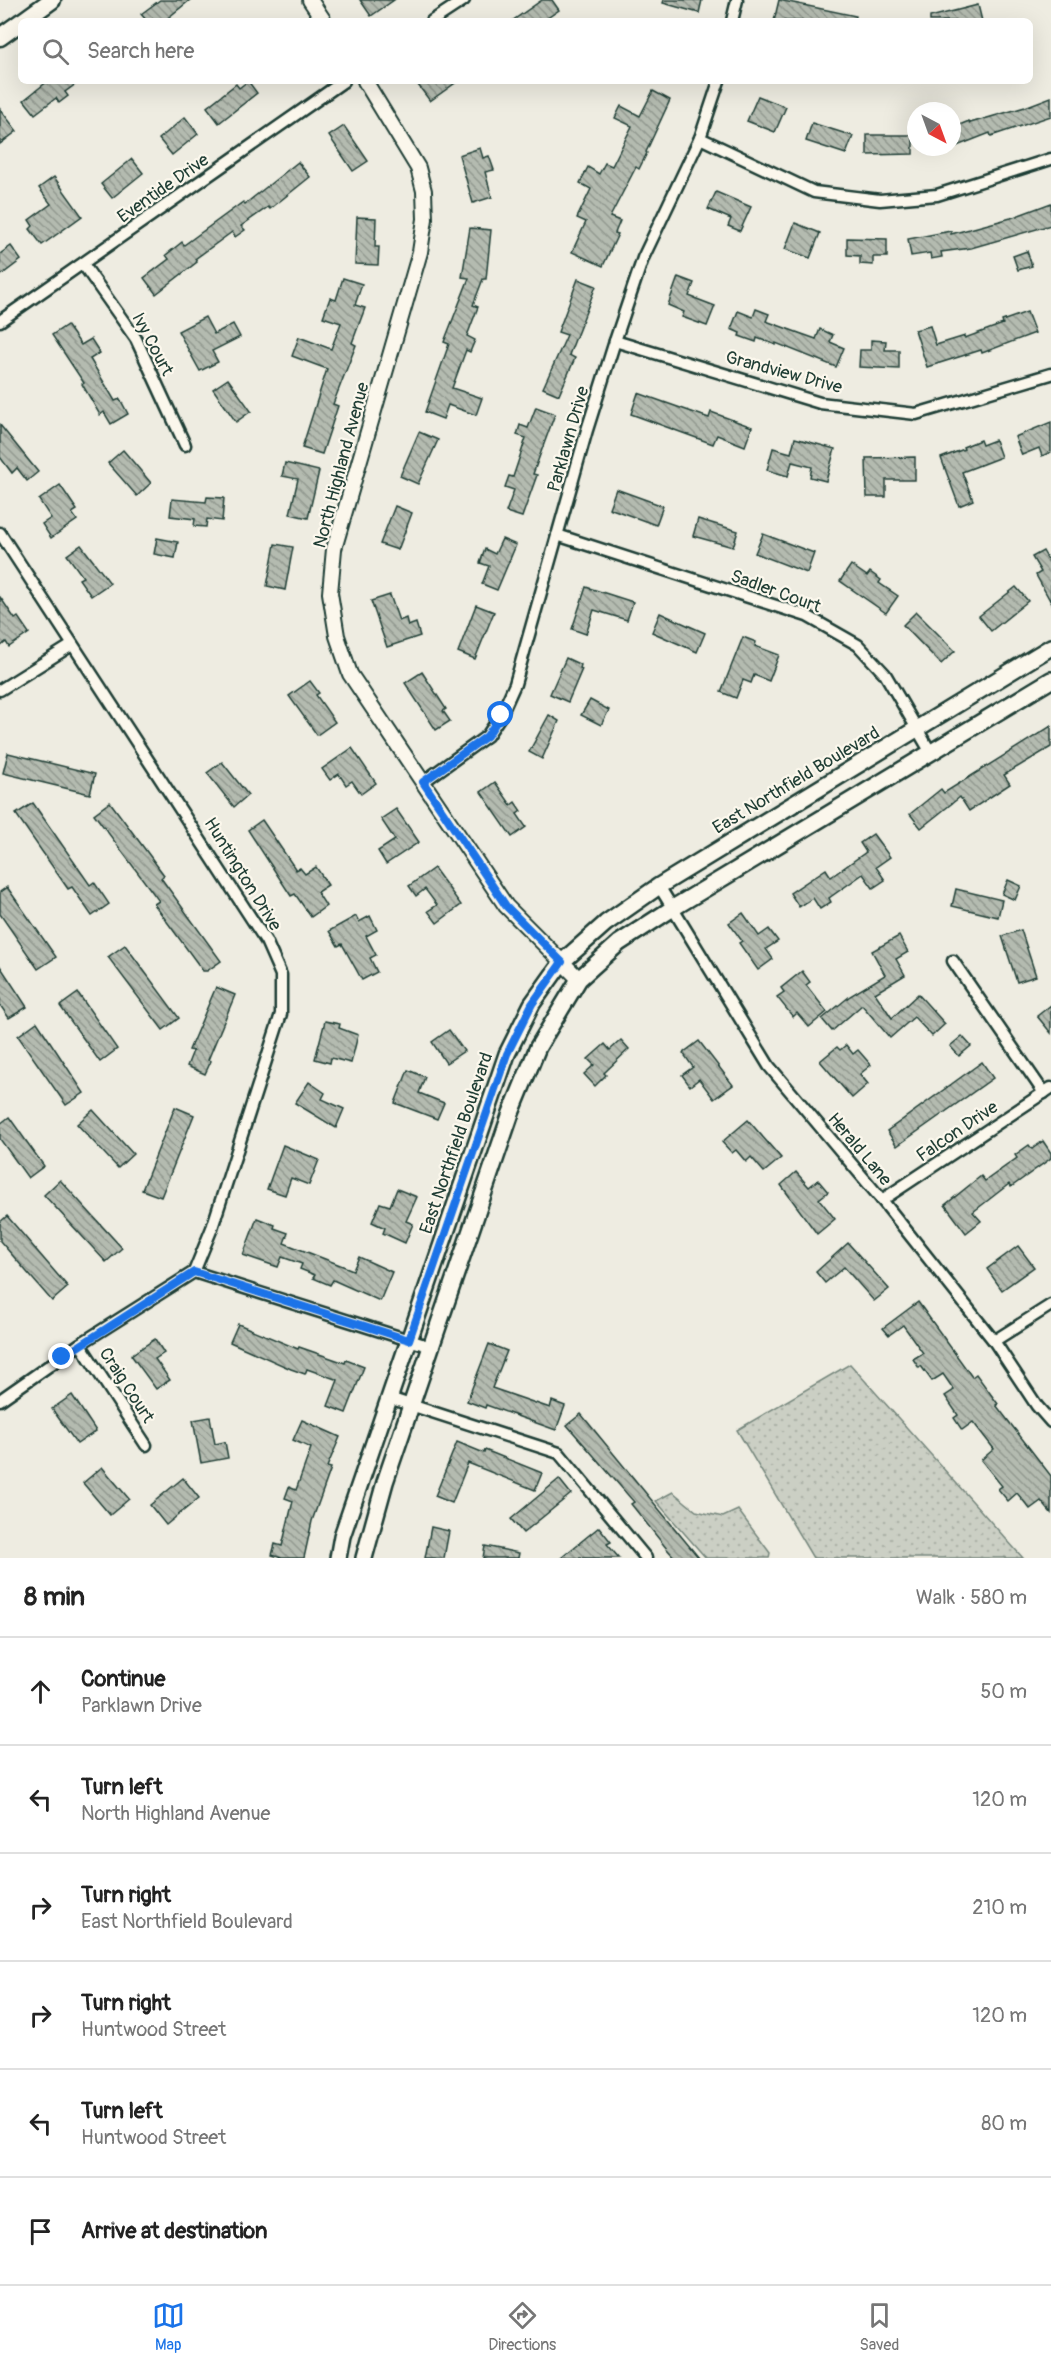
<!DOCTYPE html>
<html lang="en">
<head>
<meta charset="utf-8">
<style>
  :root { --surface:#fff; --page:#f6f6f6; --text:#222; --muted:#767676; --line:#e0e0e0; --accent:#1a73e8 }
  body { margin:0; font-family:Pangolin,sans-serif; background:var(--page); color:var(--text) }
  .compass { position:absolute; left:907px; top:102px; width:54px; height:54px; border-radius:50%; background:var(--surface); box-shadow:0 6px 24px #0002; rotate:139deg }
  .stop { position:absolute; width:18px; height:18px; margin:-14px; border:4px solid #1a73e8; border-radius:50%; background:#fff }
  .stop.end { background:#1a73e8; border-color:#fff; box-shadow:0 2px 6px #0008 }
  .list { margin:0; padding:0; list-style:none }
  h2 { display:flex; justify-content:space-between; align-items:center; height:78px; margin:0; padding:0 24px; font-size:26px }
  h2 small { font-size:20px; font-weight:400; color:var(--muted) }
  .list li { display:grid; grid-template-columns:39px 1fr auto; gap:18px; align-items:center; box-sizing:border-box; height:108px; padding:0 24px; border-top:2px solid var(--line) }
  .list b { display:block; font-size:22px; white-space:nowrap }
  .list p { margin:0; font-size:20px; white-space:nowrap; color:var(--muted) }
  .list em { font-size:20px; font-style:normal; color:var(--muted) }
  .icon { flex:none; width:33px; height:33px; fill:none; stroke:currentColor; stroke-width:2; stroke-linecap:round; stroke-linejoin:round }
  .map { position:relative; flex:none; width:1051px; height:1558px; overflow:hidden }
  .search { position:absolute; background:var(--surface); box-shadow:0 6px 24px #0002; left:18px; right:18px; top:18px; height:66px; display:flex; align-items:center; gap:15px; box-sizing:border-box; padding:0 21px; border-radius:9px; color:var(--muted); font-size:22px }
  .sheet { height:726px; background:var(--surface) }
  nav { display:flex; justify-content:space-around; align-items:center; box-sizing:border-box; height:84px; border-top:2px solid var(--line); background:var(--surface); font-size:16px; color:var(--muted) }
  nav a { display:grid; justify-items:center; gap:3px }
  nav .on { color:var(--accent) }
  .map>svg:first-child { display:block }
  .grass { fill:url(#grass-dots); stroke:#75867c; stroke-width:1.5 }
  .building { fill:url(#building-back-hatch); stroke:#1f3d34; stroke-width:1.5 }
  .lines { fill:none; stroke-linecap:round; stroke-linejoin:round }
  .minor-casing { stroke:#1f3d34; stroke-width:15 }
  .tertiary-casing { stroke:#1f3d34; stroke-width:18 }
  .secondary-casing { stroke:#1f3d34; stroke-width:20 }
  .primary-casing { stroke:#1f3d34; stroke-width:21 }
  .minor { stroke:#fbf7ec; stroke-width:10 }
  .tertiary { stroke:#fbf7ec; stroke-width:14 }
  .secondary { stroke:#fbf7ec; stroke-width:15 }
  .primary { stroke:#fbf7ec; stroke-width:16 }
  .route { stroke:#1a73e8; stroke-width:8 }
  .labels { text-anchor:middle; stroke-width:4.5; stroke-linejoin:round; paint-order:stroke }
  .street-label { font-size:18px; fill:#1f3d34; stroke:#fbf7ec }
</style>
</head>
<body>
<div class="map">
<svg width="1051" height="1558" viewBox="0 0 1051 1558">
  <defs>
    <pattern id="grass-dots" width="8" height="8" patternUnits="userSpaceOnUse" patternTransform="scale(1.5)"><rect width="8" height="8" fill="#cbcfc4"/><path d="M2 2h.1M6 6h.1" fill="none" stroke="#aeb3a9" stroke-width="1.8" stroke-linecap="round"/></pattern>
    <pattern id="building-back-hatch" width="6" height="6" patternUnits="userSpaceOnUse" patternTransform="scale(1.5)"><rect width="6" height="6" fill="#b4bbb0"/><path d="M-1 5l2 2M0 0l6 6M5-1l2 2" fill="none" stroke="#929990"/></pattern>
  </defs>
  <rect width="100%" height="100%" fill="#eeece1"/>
  <filter id="ink" filterUnits="userSpaceOnUse"><feTurbulence type="fractalNoise" baseFrequency=".0167" numOctaves="2"/><feDisplacementMap in="SourceGraphic" scale="12" xChannelSelector="R" yChannelSelector="G"/><feConvolveMatrix kernelMatrix="1 2 1 2 8 2 1 2 1" color-interpolation-filters="sRGB"/></filter>
  <g filter="url(#ink)">
    <!-- grass -->
    <g class="grass">
      <polygon points="850,1364 1023,1558 813,1558 737,1430"/>
      <polygon points="673,1492 696,1511 723,1517 738,1510 770,1553 769,1558 706,1558 656,1501"/>
    </g>
    <!-- building -->
    <g class="building">
      <polygon points="160,0 190,0 164,21 147,21 141,14"/>
      <polygon points="360,0 394,0 371,16"/>
      <polygon points="542,0 552,0 559,10 543,21 512,21"/>
      <polygon points="664,0 702,0 699,13 663,3"/>
      <polygon points="779,0 856,16 855,21 774,21"/>
      <polygon points="978,5 982,21 930,21 930,17"/>
      <polygon points="48,81 80,81 65,92 68,96 59,103 56,98 35,114 24,100"/>
      <polygon points="248,81 257,93 219,123 207,107 236,84 239,88"/>
      <polygon points="424,81 458,81 430,101 418,85"/>
      <polygon points="653,91 670,100 646,152 647,153 639,169 636,167 610,217 620,221 615,233 618,234 603,266 572,252 586,222 577,218 591,189 580,183 588,167 599,174 605,163 612,166 632,126 615,118 621,106 640,116"/>
      <polygon points="758,96 786,107 775,132 747,121"/>
      <polygon points="1051,97 1051,116 991,136 990,133 952,148 952,128 969,121 970,123 1025,107"/>
      <polygon points="0,109 17,131 0,144"/>
      <polygon points="185,117 198,134 172,155 159,139"/>
      <polygon points="812,123 853,136 846,154 806,141"/>
      <polygon points="344,126 368,161 353,171 329,136"/>
      <polygon points="867,135 913,135 913,154 867,155"/>
      <polygon points="480,148 483,158 489,156 494,170 485,172 492,197 473,203 459,155"/>
      <polygon points="132,159 143,173 112,198 101,184"/>
      <polygon points="298,162 310,177 270,209 268,207 241,226 245,230 235,237 232,232 195,259 197,262 156,294 144,278 169,259 166,255 182,242 184,245 243,202 245,204"/>
      <polygon points="54,177 82,216 42,245 30,229 33,226 29,220 51,204 39,188"/>
      <polygon points="716,192 751,207 740,231 728,226 731,219 708,209"/>
      <polygon points="1051,203 1051,225 971,248 941,252 942,257 931,259 930,253 911,256 908,239 951,231 951,234 1011,218"/>
      <polygon points="357,217 376,218 375,247 379,247 378,265 355,264"/>
      <polygon points="795,223 820,233 810,258 785,249"/>
      <polygon points="470,228 491,230 486,279 483,279 473,305 478,307 467,336 475,340 470,352 466,350 452,388 482,398 476,415 448,405 443,419 425,412 449,344 444,342 469,278 462,277"/>
      <polygon points="847,238 887,239 887,257 873,257 873,265 860,264 860,256 847,255"/>
      <polygon points="11,246 21,260 0,276 0,254"/>
      <polygon points="1027,251 1032,266 1018,270 1013,256"/>
      <polygon points="678,277 694,283 689,296 715,306 707,326 682,317 684,312 668,305"/>
      <polygon points="343,278 362,284 355,305 365,308 352,343 356,345 333,404 338,406 322,454 302,448 327,369 292,356 299,337 331,349 341,323 323,317 330,298 336,300"/>
      <polygon points="578,279 596,286 569,355 575,358 559,395 543,388 567,335 558,332"/>
      <polygon points="756,309 769,314 766,321 799,333 816,339 820,329 833,335 830,342 844,348 836,367 776,343 776,345 757,338 756,342 739,336 740,333 731,329 738,311 753,317"/>
      <polygon points="1027,312 1035,333 982,353 981,350 927,367 915,330 930,326 936,345 965,336 965,338 1003,324 1002,321"/>
      <polygon points="205,317 214,334 233,324 240,337 212,351 218,362 200,371 178,331"/>
      <polygon points="67,325 81,345 91,339 100,353 90,359 115,401 120,399 128,414 111,424 104,412 100,415 82,384 84,383 52,335"/>
      <polygon points="871,340 886,341 885,350 899,350 899,369 859,367 860,350 871,350"/>
      <polygon points="228,379 251,411 236,422 213,389"/>
      <polygon points="638,393 709,418 711,412 752,427 745,446 717,435 713,444 631,414"/>
      <polygon points="536,407 555,414 533,474 537,475 522,517 506,512 514,490 505,487 509,476 513,477 526,438 517,435 520,425 528,428"/>
      <polygon points="1051,422 1051,452 1042,456 1039,448 1022,455 1015,437"/>
      <polygon points="0,425 38,472 27,481 17,468 12,473 0,457"/>
      <polygon points="419,432 438,440 418,484 400,476"/>
      <polygon points="795,438 835,449 826,481 810,477 812,467 792,462 788,476 767,470 773,448 791,453"/>
      <polygon points="980,440 982,445 995,440 1001,457 962,472 973,500 959,506 941,458 964,449 963,447"/>
      <polygon points="123,450 151,483 137,496 108,463"/>
      <polygon points="915,457 915,480 886,480 886,497 867,497 866,458"/>
      <polygon points="285,463 319,471 308,518 290,514 298,479 282,476"/>
      <polygon points="60,485 77,510 72,513 77,520 51,538 42,524 51,518 39,500"/>
      <polygon points="616,489 663,506 656,525 609,508"/>
      <polygon points="207,497 224,498 222,521 207,519 206,527 194,526 195,519 170,516 172,499 206,502"/>
      <polygon points="395,506 412,513 398,550 380,544"/>
      <polygon points="698,519 738,531 733,547 693,536"/>
      <polygon points="763,534 814,553 807,573 755,553"/>
      <polygon points="157,538 178,542 175,558 154,554"/>
      <polygon points="502,539 516,545 497,590 482,584 489,566 480,563 485,549 495,554"/>
      <polygon points="275,544 293,547 285,590 267,586"/>
      <polygon points="81,545 110,583 91,596 79,579 83,577 67,555"/>
      <polygon points="1043,551 1051,565 1051,602 1036,575 1041,572 1032,557"/>
      <polygon points="851,565 867,576 870,572 881,580 879,583 898,596 886,613 840,581"/>
      <polygon points="586,587 633,602 627,620 594,610 586,634 572,629"/>
      <polygon points="1016,587 1028,601 991,631 979,616"/>
      <polygon points="390,595 399,621 406,618 408,626 416,623 420,636 387,647 371,601"/>
      <polygon points="0,597 15,619 18,617 29,633 9,647 6,642 0,647"/>
      <polygon points="476,605 494,612 475,659 458,652"/>
      <polygon points="916,612 955,651 941,664 903,625"/>
      <polygon points="660,613 705,633 697,652 652,632"/>
      <polygon points="743,637 756,642 755,646 779,655 769,681 754,675 751,683 743,680 736,698 721,692"/>
      <polygon points="566,658 581,665 580,668 582,669 568,702 550,694"/>
      <polygon points="422,672 446,709 443,711 450,721 436,730 405,683"/>
      <polygon points="310,681 319,693 316,695 335,722 317,735 289,696"/>
      <polygon points="590,700 609,710 601,725 581,715"/>
      <polygon points="549,715 559,721 542,759 529,752"/>
      <polygon points="1051,726 1051,747 1004,775 1010,784 969,811 960,797 921,828 910,814 941,789 944,793"/>
      <polygon points="352,748 376,783 361,794 352,781 346,785 339,774 330,780 322,769"/>
      <polygon points="8,753 95,774 90,794 3,773"/>
      <polygon points="222,762 248,795 234,807 207,773"/>
      <polygon points="495,782 511,805 515,802 521,811 517,814 526,827 512,837 481,792"/>
      <polygon points="110,802 164,875 161,878 221,961 207,971 203,971 154,904 159,901 94,814"/>
      <polygon points="33,803 90,885 94,882 109,904 92,916 72,887 68,889 16,814"/>
      <polygon points="396,809 419,842 386,864 378,851 395,840 381,819"/>
      <polygon points="262,820 296,870 300,868 305,874 316,867 328,885 317,892 326,906 311,917 295,894 291,896 248,830"/>
      <polygon points="873,834 890,857 876,867 885,880 873,888 863,874 829,898 831,902 820,909 813,898 799,907 790,893 826,869 831,877 866,852 860,843"/>
      <polygon points="434,868 461,905 437,923 428,911 437,905 425,889 416,896 409,886"/>
      <polygon points="1008,880 1021,886 1015,900 1002,894"/>
      <polygon points="7,887 56,957 38,969 0,914 0,892"/>
      <polygon points="956,889 1002,900 998,917 952,906"/>
      <polygon points="743,913 759,936 769,929 778,941 766,949 773,959 758,970 739,943 742,941 729,923"/>
      <polygon points="356,916 359,922 370,916 377,930 366,936 376,955 370,958 377,972 362,980 342,944 338,946 329,931"/>
      <polygon points="1021,930 1036,976 1017,982 1002,936"/>
      <polygon points="899,936 908,952 896,959 905,975 875,993 892,1018 918,994 945,1024 932,1036 914,1017 890,1038 862,1005 832,1031 822,1019 850,996 885,975 872,951"/>
      <polygon points="125,945 179,1018 163,1030 108,957"/>
      <polygon points="0,966 27,1007 9,1018 0,1005"/>
      <polygon points="802,971 810,982 806,985 827,1012 809,1027 797,1013 793,1017 777,997 784,992 781,988"/>
      <polygon points="216,987 235,995 208,1060 211,1061 205,1074 187,1066 193,1051 189,1050"/>
      <polygon points="78,993 117,1049 100,1062 60,1006"/>
      <polygon points="1051,1005 1051,1033 1037,1016"/>
      <polygon points="325,1021 340,1024 339,1028 358,1035 351,1063 331,1058 330,1063 315,1059"/>
      <polygon points="37,1022 84,1093 66,1105 18,1036"/>
      <polygon points="449,1030 464,1051 446,1063 432,1042"/>
      <polygon points="962,1036 971,1046 959,1056 950,1046"/>
      <polygon points="621,1040 629,1049 604,1073 606,1075 595,1086 584,1074 594,1065 588,1059 605,1044 610,1050"/>
      <polygon points="699,1041 733,1085 714,1099 699,1079 690,1086 682,1075 693,1067 683,1053"/>
      <polygon points="846,1045 853,1054 858,1050 871,1065 860,1074 868,1084 852,1098 820,1061 837,1047 840,1050"/>
      <polygon points="982,1062 993,1078 897,1146 887,1131"/>
      <polygon points="408,1070 425,1077 419,1093 444,1103 437,1119 395,1103"/>
      <polygon points="309,1082 325,1093 322,1099 344,1109 336,1128 295,1103"/>
      <polygon points="175,1107 194,1115 161,1197 142,1190"/>
      <polygon points="93,1110 133,1154 118,1168 77,1124"/>
      <polygon points="9,1117 44,1166 28,1178 0,1139 0,1124"/>
      <polygon points="748,1120 781,1158 764,1172 751,1157 746,1162 736,1150 732,1153 722,1142"/>
      <polygon points="1043,1141 1051,1153 1051,1158 1011,1187 1009,1184 973,1212 981,1221 966,1233 945,1205 981,1176 985,1181 1017,1158 1015,1155 1029,1145 1032,1149"/>
      <polygon points="283,1145 319,1160 309,1185 291,1178 285,1195 267,1189"/>
      <polygon points="796,1172 809,1187 818,1180 828,1192 819,1199 835,1219 817,1234 781,1185"/>
      <polygon points="60,1180 122,1248 106,1262 44,1195"/>
      <polygon points="397,1189 417,1197 406,1221 413,1224 405,1243 383,1233 385,1228 372,1222 380,1203 390,1206"/>
      <polygon points="7,1216 68,1287 52,1301 0,1241 0,1222"/>
      <polygon points="257,1218 275,1225 274,1228 288,1233 284,1243 353,1270 359,1257 392,1272 380,1301 333,1280 330,1285 313,1278 315,1275 300,1269 302,1264 282,1257 278,1267 243,1255"/>
      <polygon points="848,1243 889,1289 874,1301 844,1267 825,1283 816,1272"/>
      <polygon points="1018,1246 1034,1267 1002,1290 987,1269"/>
      <polygon points="918,1302 972,1377 976,1374 998,1404 996,1405 1051,1476 1051,1513 1041,1501 1030,1509 1017,1493 1008,1501 998,1489 1002,1486 981,1460 994,1449 973,1422 962,1430 954,1418 958,1415 945,1396 954,1390 943,1374 932,1381 921,1366 919,1368 913,1359 923,1353 903,1325 889,1335 883,1328"/>
      <polygon points="238,1324 298,1349 299,1347 345,1363 346,1360 364,1367 346,1413 328,1406 338,1380 307,1369 305,1374 291,1369 230,1342"/>
      <polygon points="155,1339 164,1353 155,1359 170,1380 156,1389 131,1355"/>
      <polygon points="489,1344 507,1351 492,1388 550,1408 552,1401 565,1406 556,1430 486,1405 485,1408 467,1401"/>
      <polygon points="72,1395 96,1431 77,1444 52,1409"/>
      <polygon points="581,1414 617,1458 699,1558 675,1558 667,1549 631,1504 634,1502 567,1425"/>
      <polygon points="210,1417 215,1444 225,1442 228,1458 201,1463 193,1420"/>
      <polygon points="302,1420 340,1437 327,1467 331,1468 312,1521 304,1558 282,1558 272,1555 275,1544 282,1546 293,1501 285,1498 289,1487 296,1490 311,1448 293,1440"/>
      <polygon points="457,1442 484,1453 485,1450 542,1473 535,1490 468,1463 452,1503 435,1496"/>
      <polygon points="102,1467 129,1499 110,1515 83,1483"/>
      <polygon points="183,1478 199,1498 166,1525 150,1505"/>
      <polygon points="559,1479 571,1494 523,1533 511,1519"/>
      <polygon points="431,1527 449,1531 444,1558 425,1558"/>
      <polygon points="599,1527 611,1542 607,1544 619,1558 561,1558"/>
      <polygon points="485,1546 519,1553 518,1558 483,1558"/>
    </g>
    <g class="lines">
      <defs>
        <g id="minor">
          <polyline points="432,21 464,0"/>
          <polyline points="732,21 737,0"/>
          <polyline points="700,138 814,192 880,200 937,195 1051,159"/>
          <polyline points="83,264 136,339 185,445"/>
          <polyline points="0,321 344,81"/>
          <polyline points="615,341 820,403 916,414 1051,374"/>
          <polyline points="0,533 266,941 281,975 281,1014 212,1228 194,1272"/>
          <polyline points="557,535 807,616 858,645 885,674 930,751"/>
          <polyline points="0,690 72,645"/>
          <polyline points="423,782 487,736 501,715 515,684 587,430 615,341 643,258 700,138 719,81"/>
          <polyline points="659,886 769,1066 882,1200 994,1341 1037,1406 1051,1422"/>
          <polyline points="953,961 1044,1093"/>
          <polyline points="882,1200 1051,1088"/>
          <polyline points="994,1341 1051,1305"/>
          <polyline points="80,1344 146,1445"/>
          <polyline points="389,1398 559,1453 646,1558"/>
          <polyline points="0,1400 80,1344 194,1272 431,1347"/>
        </g>
        <g id="tertiary">
          <polyline points="310,0 324,21"/>
          <polyline points="365,81 418,168 424,191 425,219 420,252 334,549 330,593 337,636 350,674 506,906 579,979"/>
        </g>
        <g id="secondary">
          <polyline points="338,1558 342,1536 507,1054 532,1004 562,962 606,923 659,886 1051,647"/>
          <polyline points="364,1558 385,1482 431,1347 511,1113 538,1047 579,979 619,943 673,908 1051,680"/>
        </g>
        <g id="primary">
          <polyline points="23,21 52,0"/>
          <polyline points="0,37 21,22"/>
        </g>
      </defs>
      <!-- minor casing -->
      <use href="#minor" class="minor-casing"/>
      <!-- tertiary casing -->
      <use href="#tertiary" class="tertiary-casing"/>
      <!-- secondary casing -->
      <use href="#secondary" class="secondary-casing"/>
      <!-- primary casing -->
      <use href="#primary" class="primary-casing"/>
      <!-- minor -->
      <use href="#minor" class="minor"/>
      <!-- tertiary -->
      <use href="#tertiary" class="tertiary"/>
      <!-- secondary -->
      <use href="#secondary" class="secondary"/>
      <!-- primary -->
      <use href="#primary" class="primary"/>
    </g>
  </g>
  <g class="lines" filter="url(#ink)">
    <!-- route -->
    <polyline class="route" points="62,1357 194,1272 409,1340 507,1054 532,1004 562,962 506,906 423,782 487,736 501,715"/>
  </g>
  <g class="labels">
    <!-- street labels -->
    <g class="street-label">
      <text transform="translate(163 188) rotate(-35)" y="6">Eventide Drive</text>
      <text transform="translate(153 344) rotate(62)" y="6">Ivy Court</text>
      <text transform="translate(784 372) rotate(15)" y="6">Grandview Drive</text>
      <text transform="translate(568 439) rotate(-74)" y="6">Parklawn Drive</text>
      <text transform="translate(341 465) rotate(-75)" y="6">North Highland Avenue</text>
      <text transform="translate(776 591) rotate(20)" y="6">Sadler Court</text>
      <text transform="translate(796 780) rotate(-31)" y="6">East Northfield Boulevard</text>
      <text transform="translate(243 874) rotate(58)" y="6">Huntington Drive</text>
      <text transform="translate(957 1131) rotate(-34)" y="6">Falcon Drive</text>
      <text transform="translate(456 1143) rotate(-71)" y="6">East Northfield Boulevard</text>
      <text transform="translate(860 1149) rotate(50)" y="6">Herald Lane</text>
      <text transform="translate(127 1385) rotate(57)" y="6">Craig Court</text>
    </g>
  </g>
</svg>
<svg class="compass" viewBox="-18 -18 36 36"><path d="M0-13l5 13h-10z" fill="#e53935"/><path d="M0 13l5-13h-10z" fill="#767676"/></svg>
<div class="stop" style="left:501px;top:715px"></div>
<div class="stop end" style="left:62px;top:1357px"></div>
<div class="search"><svg class="icon" aria-label="search" viewBox="0 0 24 24"><circle cx="10" cy="10" r="6"/><path d="M15 15l6 6"/></svg>Search here</div>
</div>
<section class="sheet">
<h2>8 min<small>Walk · 580 m</small></h2>
<ul class="list">
<li><svg class="icon" aria-label="ahead" viewBox="0 0 24 24"><path d="M12 20V5M6 11l6-6 6 6"/></svg><div><b>Continue</b><p>Parklawn Drive</p></div><em>50 m</em></li>
<li><svg class="icon" aria-label="left" viewBox="0 0 24 24"><path d="M17 20v-9H6M10 6l-5 5 5 5"/></svg><div><b>Turn left</b><p>North Highland Avenue</p></div><em>120 m</em></li>
<li><svg class="icon" aria-label="right" viewBox="0 0 24 24"><path d="M7 20v-9h11M14 6l5 5-5 5"/></svg><div><b>Turn right</b><p>East Northfield Boulevard</p></div><em>210 m</em></li>
<li><svg class="icon" aria-label="right" viewBox="0 0 24 24"><path d="M7 20v-9h11M14 6l5 5-5 5"/></svg><div><b>Turn right</b><p>Huntwood Street</p></div><em>120 m</em></li>
<li><svg class="icon" aria-label="left" viewBox="0 0 24 24"><path d="M17 20v-9H6M10 6l-5 5 5 5"/></svg><div><b>Turn left</b><p>Huntwood Street</p></div><em>80 m</em></li>
<li><svg class="icon" aria-label="arrive" viewBox="0 0 24 24"><path d="M6 21V4h12l-3 4 3 4H6"/></svg><div><b>Arrive at destination</b></div></li>
</ul>
</section>
<nav>
<a class="on"><svg class="icon" aria-label="map" viewBox="0 0 24 24"><path d="M3 6l6-2 6 2 6-2v14l-6 2-6-2-6 2zM9 4v14M15 6v14"/></svg>Map</a>
<a><svg class="icon" aria-label="directions" viewBox="0 0 24 24"><path d="M12 3l9 9-9 9-9-9zM9 14v-3h6M13 9l2 2-2 2"/></svg>Directions</a>
<a><svg class="icon" aria-label="saved" viewBox="0 0 24 24"><path d="M7 4h10v16l-5-4-5 4z"/></svg>Saved</a>
</nav>
</body>
</html>
